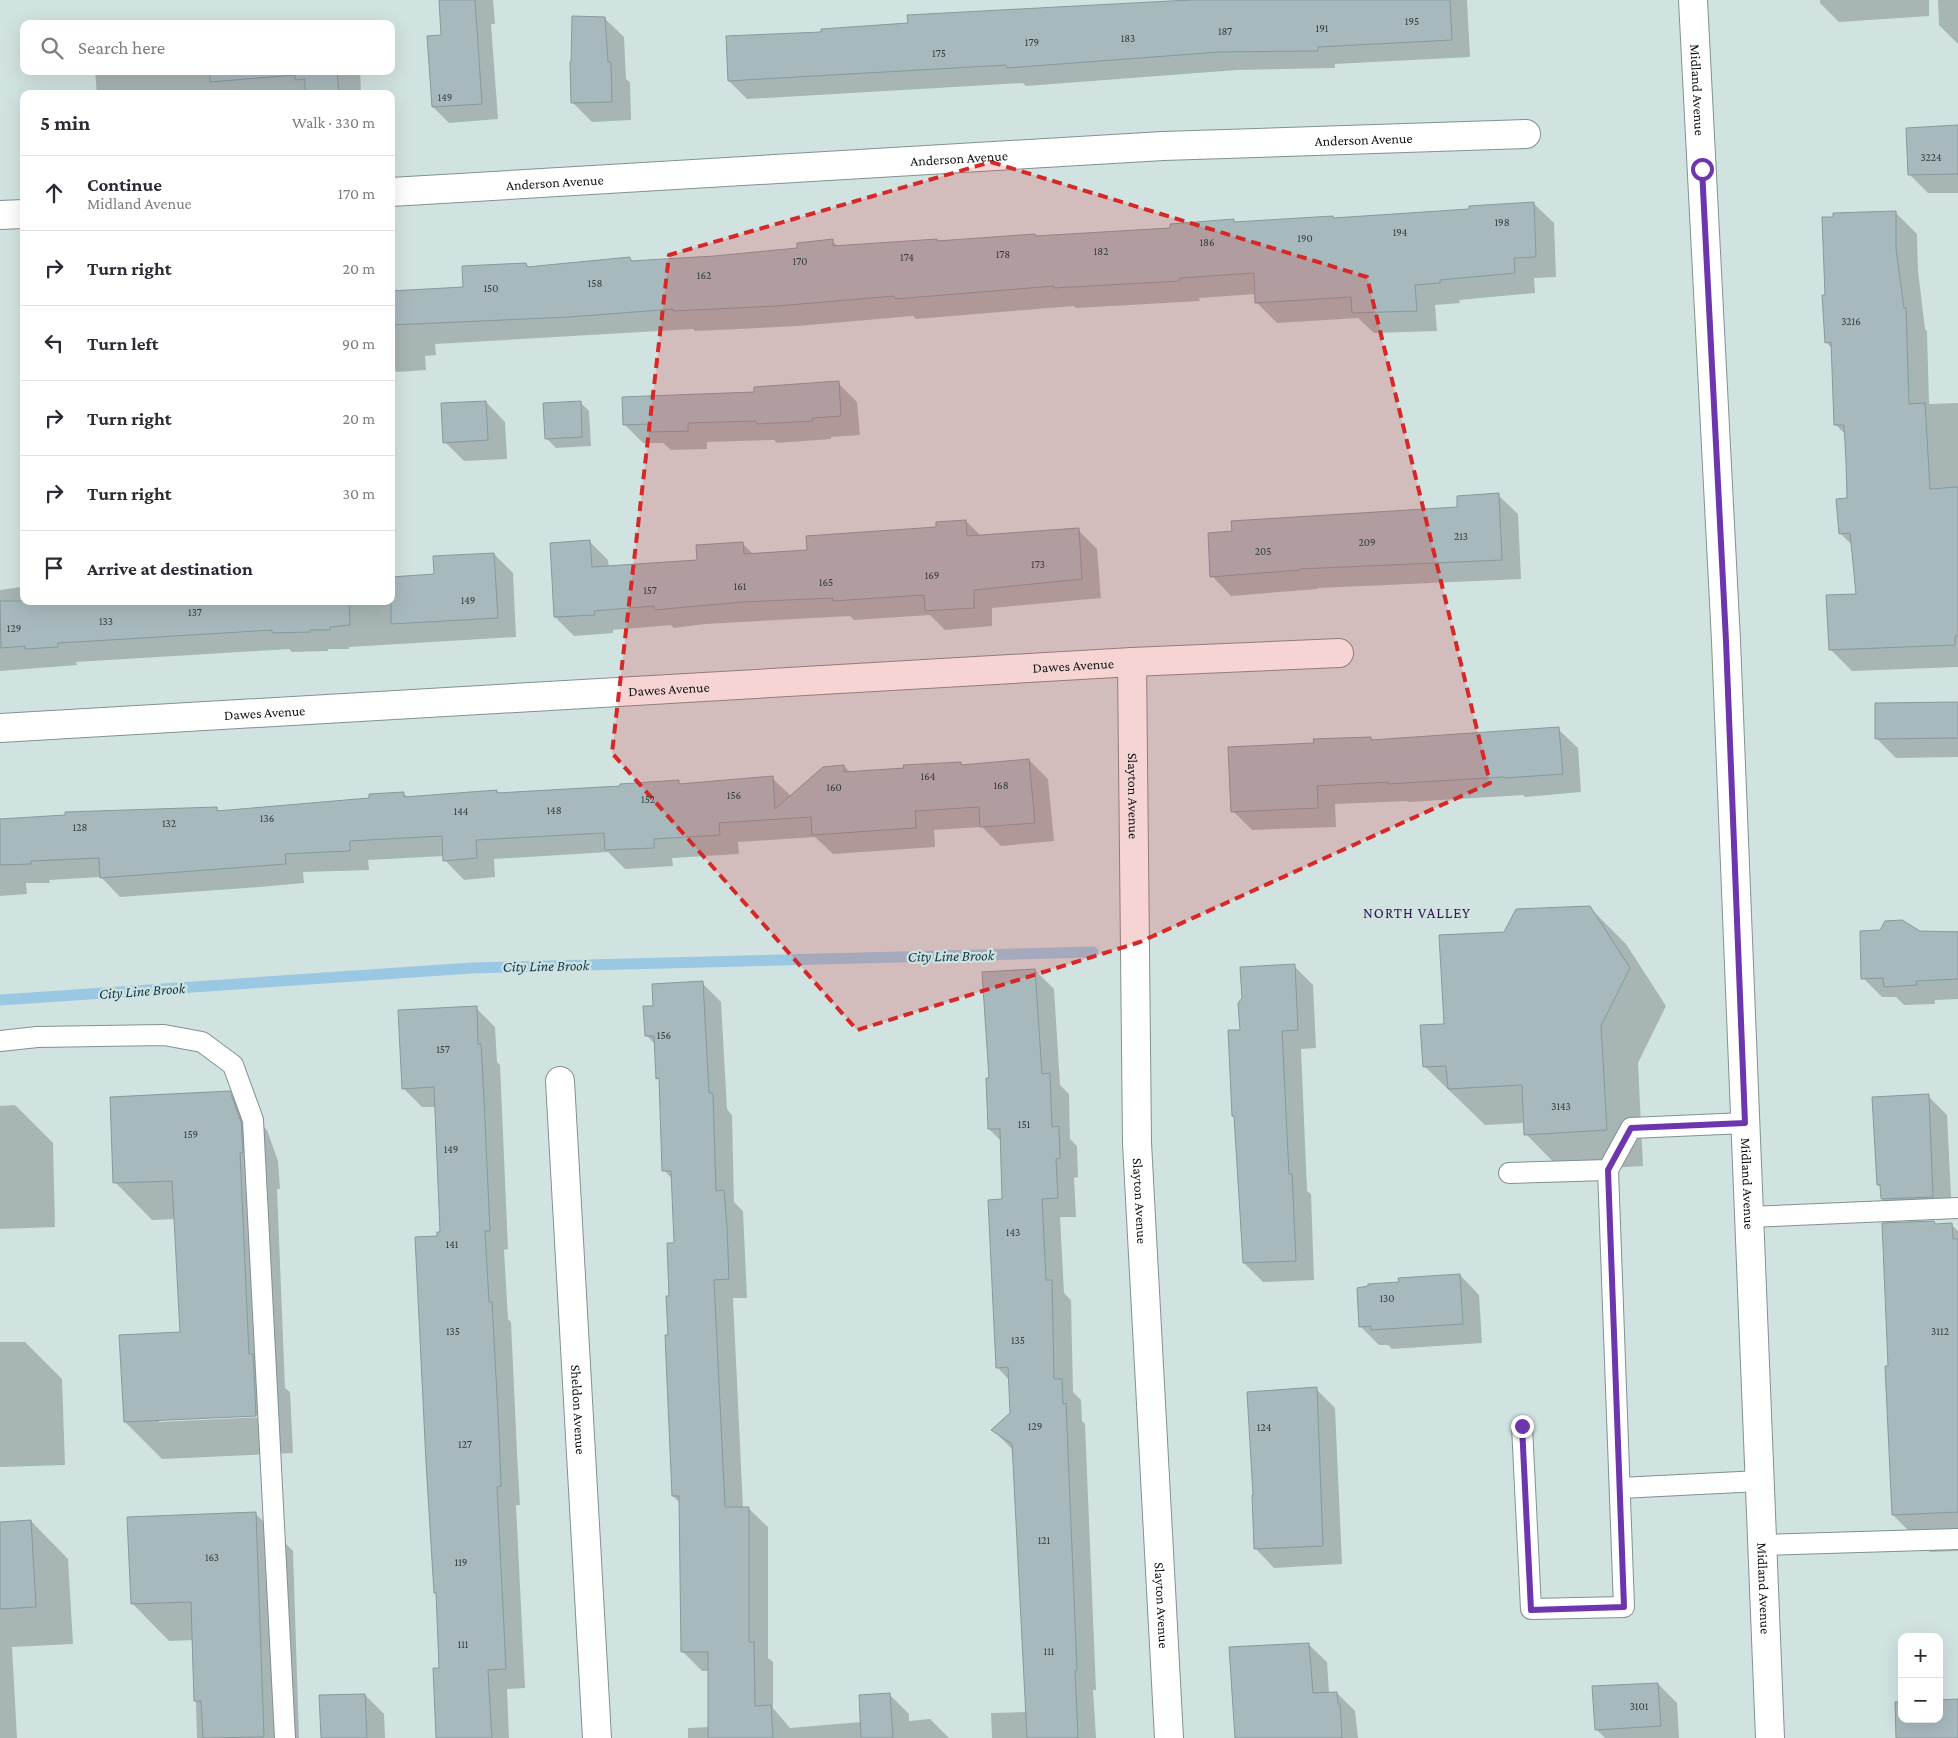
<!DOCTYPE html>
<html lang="en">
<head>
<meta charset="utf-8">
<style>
  :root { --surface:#fff; --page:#f7f7f7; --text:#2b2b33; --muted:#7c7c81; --line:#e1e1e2 }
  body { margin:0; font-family:"Crimson Pro",serif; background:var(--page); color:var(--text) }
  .controls { position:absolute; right:15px; bottom:15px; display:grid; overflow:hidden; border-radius:10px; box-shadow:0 5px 20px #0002 }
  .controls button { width:45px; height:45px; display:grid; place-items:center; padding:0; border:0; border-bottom:1px solid var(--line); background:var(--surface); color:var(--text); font:25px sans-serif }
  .stop { position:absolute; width:15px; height:15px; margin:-11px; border:4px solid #6d36ad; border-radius:50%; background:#fff }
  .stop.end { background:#6d36ad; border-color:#fff; box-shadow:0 1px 5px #0008 }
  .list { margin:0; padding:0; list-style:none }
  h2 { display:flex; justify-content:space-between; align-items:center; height:65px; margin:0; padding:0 20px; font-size:21px }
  h2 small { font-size:16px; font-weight:400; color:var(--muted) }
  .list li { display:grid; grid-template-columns:32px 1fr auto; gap:15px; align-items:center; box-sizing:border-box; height:75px; padding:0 20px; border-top:1px solid var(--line) }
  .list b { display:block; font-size:19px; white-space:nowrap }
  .list p { margin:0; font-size:16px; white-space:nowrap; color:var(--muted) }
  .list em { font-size:16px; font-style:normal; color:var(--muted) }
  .icon { flex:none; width:28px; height:28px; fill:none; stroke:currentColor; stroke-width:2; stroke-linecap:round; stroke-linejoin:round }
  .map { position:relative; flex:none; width:1958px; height:1738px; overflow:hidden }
  .search { position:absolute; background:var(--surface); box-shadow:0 5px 20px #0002; left:20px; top:20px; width:375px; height:55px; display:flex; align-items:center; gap:12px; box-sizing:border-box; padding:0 18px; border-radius:10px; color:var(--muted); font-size:19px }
  .panel { position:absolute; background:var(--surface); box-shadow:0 5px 20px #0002; left:20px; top:90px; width:375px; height:515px; border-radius:10px }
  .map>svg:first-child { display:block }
  .shadow { fill:#0003; fill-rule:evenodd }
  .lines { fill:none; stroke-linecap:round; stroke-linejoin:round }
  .stream { stroke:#9ac8e2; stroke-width:11 }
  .building { fill:#a8b9bd; stroke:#88999c }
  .service-casing { stroke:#819290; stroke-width:22 }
  .minor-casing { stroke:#819290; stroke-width:30 }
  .tertiary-casing { stroke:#819290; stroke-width:30 }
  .service { stroke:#fff; stroke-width:20 }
  .minor { stroke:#fff; stroke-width:28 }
  .tertiary { stroke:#fff; stroke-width:28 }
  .route { stroke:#6d36ad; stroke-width:6 }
  .marked { fill:#d62828; fill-opacity:0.2; stroke:#d62828; stroke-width:4; stroke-dasharray:10 6; stroke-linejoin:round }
  .labels { text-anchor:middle; stroke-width:4.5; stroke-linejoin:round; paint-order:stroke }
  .number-label { font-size:11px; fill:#333c3d }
  .street-label { font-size:14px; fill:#0c1312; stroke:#d1e3e1 }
  .neighbourhood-label { font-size:15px; letter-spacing:1px; fill:#321852; stroke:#d1e3e1 }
  .water-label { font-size:15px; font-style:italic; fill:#10374a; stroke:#d1e3e1 }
</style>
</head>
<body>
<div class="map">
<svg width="1958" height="1738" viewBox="0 0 1958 1738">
  <rect width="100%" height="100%" fill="#d1e3e1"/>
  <!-- shadow -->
  <g class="shadow">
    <polygon points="440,0 493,0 495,24 491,24 498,119 449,123 433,107 442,36"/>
    <polygon points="1179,0 1467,0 1470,57 1335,64 1335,68 1237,70 1026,86 1023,83 747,99 729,81 822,33 1179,2"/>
    <polygon points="1820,0 1929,0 1929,16 1839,22 1820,3"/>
    <polygon points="1938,0 1958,0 1958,44 1939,25"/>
    <polygon points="604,18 624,37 626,79 630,82 631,120 592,122 573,103"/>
    <polygon points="95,71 360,71 361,94 97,94"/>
    <polygon points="1958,126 1958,193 1928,193 1909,174"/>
    <polygon points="1533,203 1554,223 1556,277 1534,278 1535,293 1459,300 1460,303 1435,305 1437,331 1374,333 1358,318 1277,323 1256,302 1256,294 1199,298 1200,301 1076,308 1074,306 916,319 913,316 798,326 695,331 693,329 435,344 436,355 425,356 426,370 397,372 391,366 391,291 464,289 526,264 530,268 630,259 633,262 714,257 799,249 832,241 838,246 936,240 939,242 1036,237 1172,229 1233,221 1236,223 1332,217 1335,219 1470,210"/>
    <polygon points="1895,212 1917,234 1918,271 1925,329 1927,331 1929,404 1958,403 1958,667 1852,671 1830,649 1857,595 1852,545 1840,533 1848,499 1845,434 1836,425 1832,348 1826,342 1826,296"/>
    <polygon points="838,383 857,402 860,435 831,437 831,439 777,443 774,440 707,442 707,449 671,450 663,443 643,443 624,424"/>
    <polygon points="486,402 505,422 507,459 464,461 445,442"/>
    <polygon points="580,402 589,411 591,446 556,448 546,438"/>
    <polygon points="1498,495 1518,514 1521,579 1318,588 1318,589 1231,596 1212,576 1459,509"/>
    <polygon points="966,521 981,536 1078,530 1097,549 1101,598 992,608 992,626 945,630 930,615 854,620 850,616 705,624 674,628 671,625 613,630 613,633 574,636 555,617 589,541 608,560 609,567 699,561 742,543 754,555 808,551 937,529"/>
    <polygon points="494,554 513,573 516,637 349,647 349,649 328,649 328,651 292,652 289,649 76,662 77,665 0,671 0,590 21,587 20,579 24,579 24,601 391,601 435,575"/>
    <polygon points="1958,703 1958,757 1896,758 1877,739"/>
    <polygon points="1558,729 1578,748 1581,792 1525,797 1523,795 1408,802 1407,801 1335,804 1336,827 1252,830 1233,811 1315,744 1371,738 1374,741"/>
    <polygon points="1029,760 1048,779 1054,841 1001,846 982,827 934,830 935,847 833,854 815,837 738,842 739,854 672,858 673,866 625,869 608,852 494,859 495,877 464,880 445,860 444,856 368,860 369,870 303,872 304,883 260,887 120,897 101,877 49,880 50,883 26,883 27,894 0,896 0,820 216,808 220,812 347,801 347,800 371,799 403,793 408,798 497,791 500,794 621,787 678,782 681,785 772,778 791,796 844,766 851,773 960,763 963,766"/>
    <polygon points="1589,907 1626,944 1666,1006 1638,1063 1643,1166 1562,1171 1526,1134 1525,1123 1485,1125 1424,1066 1505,933"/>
    <polygon points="1958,931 1958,999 1935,1000 1935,1004 1904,1005 1896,997 1882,997 1863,978 1881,932 1920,932"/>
    <polygon points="1294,966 1313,985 1316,1048 1301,1049 1307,1191 1311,1194 1314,1280 1263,1282 1244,1263 1236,1119 1233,1116 1241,1031"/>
    <polygon points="1035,970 1054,989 1060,1085 1069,1094 1070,1139 1077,1146 1078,1177 1074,1178 1076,1217 1060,1217 1064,1293 1071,1300 1073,1392 1081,1400 1082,1421 1085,1424 1096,1690 1093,1690 1096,1738 992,1738 991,1713 1027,1712 1013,1450 993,1430 1011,1414 1010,1381 997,1367 1004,1200 1001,1141 989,1129 990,1079"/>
    <polygon points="702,983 721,1002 727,1109 732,1115 734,1202 743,1211 747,1298 733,1298 743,1508 748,1508 768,1527 768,1658 773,1662 773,1708 790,1728 861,1722 890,1695 909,1714 909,1721 930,1719 949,1738 688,1738 688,1728 710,1727 710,1671 702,1671 683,1652 680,1503 673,1496 670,1336 675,1245 672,1179 664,1170 661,1081 657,1078 656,1045 646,1035 654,1007"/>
    <polygon points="476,1008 495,1027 497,1062 500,1065 508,1249 504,1250 508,1319 511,1322 517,1453 520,1505 516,1505 525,1688 507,1689 509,1738 437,1738 440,1669 438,1237 441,1233 436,1107 422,1107 403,1088"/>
    <path d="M229,1093L267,1130L278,1161L280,1189H277L285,1388L290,1392L293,1453L162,1459L125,1422L181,1333L176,1219L152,1220L115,1182ZM262,1415V1417L159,1422V1419Z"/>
    <polygon points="1928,1096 1947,1115 1952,1216 1901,1218 1882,1199 1882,1188 1878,1185"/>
    <polygon points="15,1105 53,1143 55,1227 0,1229 0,1106"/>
    <polygon points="1934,1222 1936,1225 1951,1224 1958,1231 1958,1551 1930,1552 1893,1515 1890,1367"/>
    <polygon points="1460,1275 1479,1295 1482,1343 1392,1349 1388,1345 1379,1345 1360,1326 1400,1283"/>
    <polygon points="0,1327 0,1342 25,1342 62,1379 65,1465 0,1467"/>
    <polygon points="1316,1389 1335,1408 1342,1564 1274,1568 1255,1548 1255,1496"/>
    <polygon points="255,1513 293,1551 299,1738 197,1738 194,1640 169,1641 132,1603"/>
    <polygon points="31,1521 68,1559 73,1644 12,1647 17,1738 0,1738 0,1523"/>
    <polygon points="1308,1644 1327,1662 1329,1693 1337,1693 1355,1711 1358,1738 1236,1738"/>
    <polygon points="1658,1684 1677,1703 1679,1738 1605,1738 1596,1729"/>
    <polygon points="365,1695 384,1714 385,1738 323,1738"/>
  </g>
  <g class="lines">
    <!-- stream -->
    <polyline class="stream" points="0,1000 472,968 1093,952"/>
  </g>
  <!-- building -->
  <g class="building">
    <polygon points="439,0 475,0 482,104 432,107 427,36 441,35"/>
    <polygon points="1189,0 1450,0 1452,40 1318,47 1318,51 1219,52 1007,68 1006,65 728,81 726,36 821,32 821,29 908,23 907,15"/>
    <polygon points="572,16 605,17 608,62 611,62 612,102 571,103 570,62 571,62"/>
    <polygon points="210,71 337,71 339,94 305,94 305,79 295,80 295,75 210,82"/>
    <polygon points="1958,125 1958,174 1908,175 1906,128"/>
    <polygon points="1534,202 1536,257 1514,258 1515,273 1440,280 1440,283 1415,285 1417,311 1352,313 1351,297 1255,303 1254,273 1179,278 1180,281 1054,288 1054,286 895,299 894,296 777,306 673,311 673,309 570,317 391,325 391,291 463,287 462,266 526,263 527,267 630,257 631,261 714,256 797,248 797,243 833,239 833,246 937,239 937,241 1035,234 1035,236 1170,228 1170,224 1234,219 1234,222 1333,216 1333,218 1469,209 1469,206"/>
    <polygon points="1896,211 1896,249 1904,308 1906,308 1909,404 1925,403 1930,489 1958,487 1958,636 1955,636 1955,645 1829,650 1826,595 1856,594 1850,533 1839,534 1836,499 1847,498 1846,462 1844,425 1834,425 1831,342 1825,343 1822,295 1825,295 1822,217 1833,217 1833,213"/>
    <polygon points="839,381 841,416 812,418 813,421 757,424 756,421 688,423 688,431 651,432 650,424 623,425 622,397 754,392 754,387"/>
    <polygon points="486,401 488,440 443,443 441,403"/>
    <polygon points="581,401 582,437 545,439 543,403"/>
    <polygon points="1499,493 1502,560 1300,569 1300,570 1210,577 1208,533 1232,531 1231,521 1457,507 1457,496"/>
    <polygon points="966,520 967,536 1079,528 1082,579 974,590 974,608 925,611 924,595 833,601 833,598 742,602 654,610 654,606 594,611 595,615 554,617 550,543 590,540 592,567 697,560 696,545 743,542 744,554 807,550 806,536 936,527 936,522"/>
    <polygon points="494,553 498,618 391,624 391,577 434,574 433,556"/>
    <polygon points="0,601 349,601 350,625 330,627 330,630 310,630 310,632 272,633 272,630 126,639 58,643 58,647 25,649 25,646 1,648"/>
    <polygon points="1958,702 1958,738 1875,739 1875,703"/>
    <polygon points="1559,727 1563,774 1505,778 1504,777 1388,784 1388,782 1317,786 1318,808 1231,812 1228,747 1314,743 1313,739 1371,737 1371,740"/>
    <polygon points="1029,759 1035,823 980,827 979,807 915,811 916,828 812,835 811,817 719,823 720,835 654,839 654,848 605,850 604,833 476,840 477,858 443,861 442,836 350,841 350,851 285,854 286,864 100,878 99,858 31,861 31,864 0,865 0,819 65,815 65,812 217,807 217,811 369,798 369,794 404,792 404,797 497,790 497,793 620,786 620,784 679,780 679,784 773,776 775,809 823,767 844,765 844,772 904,768 903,765 961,762 961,765"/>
    <polygon points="1590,906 1630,968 1601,1026 1607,1130 1524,1135 1522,1085 1448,1089 1446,1066 1423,1067 1420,1025 1444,1024 1439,935 1504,932 1516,909"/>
    <polygon points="1902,920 1920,931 1958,932 1958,979 1916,981 1917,985 1884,987 1883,978 1861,979 1860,931 1880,930 1885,921"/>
    <polygon points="1295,964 1298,1030 1282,1031 1289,1174 1292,1174 1296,1261 1243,1263 1234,1116 1232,1116 1228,1030 1240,1030 1238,1003 1242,998 1240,967"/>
    <polygon points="1035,969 1042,1074 1050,1073 1052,1127 1059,1126 1060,1158 1056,1159 1058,1198 1042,1199 1046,1280 1052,1280 1054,1379 1062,1379 1063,1404 1066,1403 1077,1671 1075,1671 1078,1738 1027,1738 1012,1444 991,1430 1010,1413 1008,1367 996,1368 988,1200 1002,1199 1000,1129 988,1129 986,1078 989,1078 982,972"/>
    <polygon points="703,981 709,1093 712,1093 713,1095 716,1191 724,1190 727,1228 729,1279 714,1280 725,1507 749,1507 749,1642 754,1642 755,1706 771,1705 773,1738 708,1738 708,1652 681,1652 679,1496 672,1496 665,1335 668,1335 666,1296 669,1296 667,1243 674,1243 671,1171 662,1171 659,1078 656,1079 654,1036 645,1036 643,1006 653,1006 652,984"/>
    <polygon points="477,1006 478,1044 481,1044 484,1099 490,1231 485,1231 489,1302 492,1302 499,1433 501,1486 497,1487 506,1669 488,1670 492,1738 436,1738 433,1668 439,1668 436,1593 434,1593 426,1462 415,1237 437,1236 437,1232 440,1232 434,1087 402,1089 398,1010"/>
    <polygon points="230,1091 241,1122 243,1152 240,1153 249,1354 253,1354 256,1416 124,1422 119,1335 180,1332 172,1181 113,1183 110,1097"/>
    <polygon points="1929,1094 1933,1197 1881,1199 1880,1185 1877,1185 1872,1097"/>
    <polygon points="1934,1221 1935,1224 1952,1223 1953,1239 1958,1239 1958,1512 1892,1515 1885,1366 1888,1366 1882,1223"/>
    <polygon points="1460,1274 1463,1324 1371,1330 1371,1326 1359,1327 1357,1288 1368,1286 1368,1284 1399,1282 1398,1278"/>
    <polygon points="1317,1387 1323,1546 1254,1549 1252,1495 1253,1495 1247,1392"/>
    <polygon points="256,1512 264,1737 203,1738 201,1701 194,1701 191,1602 131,1604 127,1517"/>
    <polygon points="31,1520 36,1607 0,1609 0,1522"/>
    <polygon points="1309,1643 1313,1693 1337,1692 1338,1704 1340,1704 1342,1738 1235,1738 1229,1647"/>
    <polygon points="1658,1683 1661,1726 1595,1730 1592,1686"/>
    <polygon points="890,1693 893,1738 861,1738 859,1695"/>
    <polygon points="365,1694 367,1738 321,1738 319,1695"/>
    <polygon points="1958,1699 1958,1738 1896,1738 1895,1702 1902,1702 1902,1719 1939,1719 1939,1700"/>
  </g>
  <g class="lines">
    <defs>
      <g id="service">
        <polyline points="0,1041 37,1037 164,1035 202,1042 233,1065 253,1120 285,1738"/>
        <polyline points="1509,1173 1608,1170 1631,1128 1745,1123"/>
        <polyline points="1749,1217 1958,1208"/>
        <polyline points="1522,1426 1531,1609 1624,1607 1608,1170"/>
        <polyline points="1620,1488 1760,1481"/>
        <polyline points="1762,1545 1958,1539"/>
      </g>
      <g id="minor">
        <path id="s1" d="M391,192L1163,146L1526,134"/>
        <polyline points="0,215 24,214"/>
        <path id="s2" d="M1132,662L1137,1143L1169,1738"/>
        <path id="s3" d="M0,728L1132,662L1339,653"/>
        <path id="s4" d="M560,1081L597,1738"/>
      </g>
      <g id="tertiary">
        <path id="s5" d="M1693,0L1726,641L1770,1738"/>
      </g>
    </defs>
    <!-- service casing -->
    <use href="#service" class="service-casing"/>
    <!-- minor casing -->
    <use href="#minor" class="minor-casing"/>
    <!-- tertiary casing -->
    <use href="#tertiary" class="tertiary-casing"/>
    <!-- service -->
    <use href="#service" class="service"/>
    <!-- minor -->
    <use href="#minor" class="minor"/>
    <!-- tertiary -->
    <use href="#tertiary" class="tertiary"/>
  </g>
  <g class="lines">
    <!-- route -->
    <polyline class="route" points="1522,1426 1531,1610 1624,1607 1608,1170 1631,1128 1745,1123 1726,641 1702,169"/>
  </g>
  <!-- marked area -->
  <path class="marked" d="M991,162L1367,277L1490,783L1140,942L857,1030L612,753L669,255Z"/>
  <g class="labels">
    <!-- number labels -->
    <g class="number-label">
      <text x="1412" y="25">195</text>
      <text x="1322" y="32">191</text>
      <text x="1225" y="35">187</text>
      <text x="1128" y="42">183</text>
      <text x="1032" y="46">179</text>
      <text x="939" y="57">175</text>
      <text x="445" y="101">149</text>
      <text x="1931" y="161">3224</text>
      <text x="1502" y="226">198</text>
      <text x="1400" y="236">194</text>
      <text x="1305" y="242">190</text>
      <text x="1207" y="246">186</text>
      <text x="1101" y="255">182</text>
      <text x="1003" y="258">178</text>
      <text x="907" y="261">174</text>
      <text x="800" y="265">170</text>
      <text x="704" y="279">162</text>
      <text x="595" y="287">158</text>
      <text x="491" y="292">150</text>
      <text x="1851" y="325">3216</text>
      <text x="1461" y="540">213</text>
      <text x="1367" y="546">209</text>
      <text x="1263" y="555">205</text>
      <text x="1038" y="568">173</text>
      <text x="932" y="579">169</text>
      <text x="826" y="586">165</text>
      <text x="740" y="590">161</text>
      <text x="650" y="594">157</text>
      <text x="468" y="604">149</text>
      <text x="195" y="616">137</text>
      <text x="106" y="625">133</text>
      <text x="14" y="632">129</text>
      <text x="928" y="780">164</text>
      <text x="1001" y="789">168</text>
      <text x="834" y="791">160</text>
      <text x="734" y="799">156</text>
      <text x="648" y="803">152</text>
      <text x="554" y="814">148</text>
      <text x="461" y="815">144</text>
      <text x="267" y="822">136</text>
      <text x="169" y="827">132</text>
      <text x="80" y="831">128</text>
      <text x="664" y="1039">156</text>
      <text x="443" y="1053">157</text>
      <text x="1561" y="1110">3143</text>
      <text x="1024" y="1128">151</text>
      <text x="191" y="1138">159</text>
      <text x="451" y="1153">149</text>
      <text x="1013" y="1236">143</text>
      <text x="452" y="1248">141</text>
      <text x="1387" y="1302">130</text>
      <text x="453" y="1335">135</text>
      <text x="1940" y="1335">3112</text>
      <text x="1018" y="1344">135</text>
      <text x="1035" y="1430">129</text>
      <text x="1264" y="1431">124</text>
      <text x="465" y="1448">127</text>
      <text x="1044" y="1544">121</text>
      <text x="212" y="1561">163</text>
      <text x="461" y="1566">119</text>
      <text x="463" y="1648">111</text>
      <text x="1049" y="1655">111</text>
      <text x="1639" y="1710">3101</text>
    </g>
    <!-- street labels -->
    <g class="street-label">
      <text dy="5" stroke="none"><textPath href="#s5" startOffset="90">Midland Avenue</textPath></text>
      <text dy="5" stroke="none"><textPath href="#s1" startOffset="974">Anderson Avenue</textPath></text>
      <text dy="5" stroke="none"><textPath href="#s1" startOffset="569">Anderson Avenue</textPath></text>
      <text dy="5" stroke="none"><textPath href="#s1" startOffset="164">Anderson Avenue</textPath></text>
      <text dy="5" stroke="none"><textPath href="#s3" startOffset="1075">Dawes Avenue</textPath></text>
      <text dy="5" stroke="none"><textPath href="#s3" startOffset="670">Dawes Avenue</textPath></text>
      <text dy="5" stroke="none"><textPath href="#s3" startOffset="265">Dawes Avenue</textPath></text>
      <text dy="5" stroke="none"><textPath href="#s2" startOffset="134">Slayton Avenue</textPath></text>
      <text dy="5" stroke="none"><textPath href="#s5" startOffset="1185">Midland Avenue</textPath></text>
      <text dy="5" stroke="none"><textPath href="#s2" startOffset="539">Slayton Avenue</textPath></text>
      <text dy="5" stroke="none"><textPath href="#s4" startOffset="329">Sheldon Avenue</textPath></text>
      <text dy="5" stroke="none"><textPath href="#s5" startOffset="1590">Midland Avenue</textPath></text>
      <text dy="5" stroke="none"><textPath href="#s2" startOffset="944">Slayton Avenue</textPath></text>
    </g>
    <!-- neighbourhood labels -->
    <g class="neighbourhood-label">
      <text x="1417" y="918">NORTH VALLEY</text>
    </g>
    <!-- water labels -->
    <g class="water-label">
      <text transform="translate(951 956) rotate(-1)" y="5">City Line Brook</text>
      <text transform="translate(546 966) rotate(-1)" y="5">City Line Brook</text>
      <text transform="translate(142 991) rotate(-4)" y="5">City Line Brook</text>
    </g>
  </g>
</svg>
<div class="controls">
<button>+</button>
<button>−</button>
</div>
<div class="stop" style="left:1702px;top:169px"></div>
<div class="stop end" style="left:1522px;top:1426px"></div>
<div class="search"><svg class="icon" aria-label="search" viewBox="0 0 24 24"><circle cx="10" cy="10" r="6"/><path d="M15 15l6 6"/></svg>Search here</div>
<section class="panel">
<h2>5 min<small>Walk · 330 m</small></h2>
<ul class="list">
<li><svg class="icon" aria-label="ahead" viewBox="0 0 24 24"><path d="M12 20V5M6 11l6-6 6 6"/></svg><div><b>Continue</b><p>Midland Avenue</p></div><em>170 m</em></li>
<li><svg class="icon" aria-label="right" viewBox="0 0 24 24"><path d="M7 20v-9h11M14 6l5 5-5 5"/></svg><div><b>Turn right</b></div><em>20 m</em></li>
<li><svg class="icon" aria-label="left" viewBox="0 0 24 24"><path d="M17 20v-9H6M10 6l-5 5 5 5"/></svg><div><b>Turn left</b></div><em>90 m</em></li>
<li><svg class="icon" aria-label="right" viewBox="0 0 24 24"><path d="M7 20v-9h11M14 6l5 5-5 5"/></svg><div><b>Turn right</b></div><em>20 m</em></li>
<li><svg class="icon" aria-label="right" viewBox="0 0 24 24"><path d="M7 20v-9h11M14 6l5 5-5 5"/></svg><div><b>Turn right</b></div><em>30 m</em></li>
<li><svg class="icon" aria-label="arrive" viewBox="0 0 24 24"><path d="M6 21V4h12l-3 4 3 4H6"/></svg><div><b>Arrive at destination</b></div></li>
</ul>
</section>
</div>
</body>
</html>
